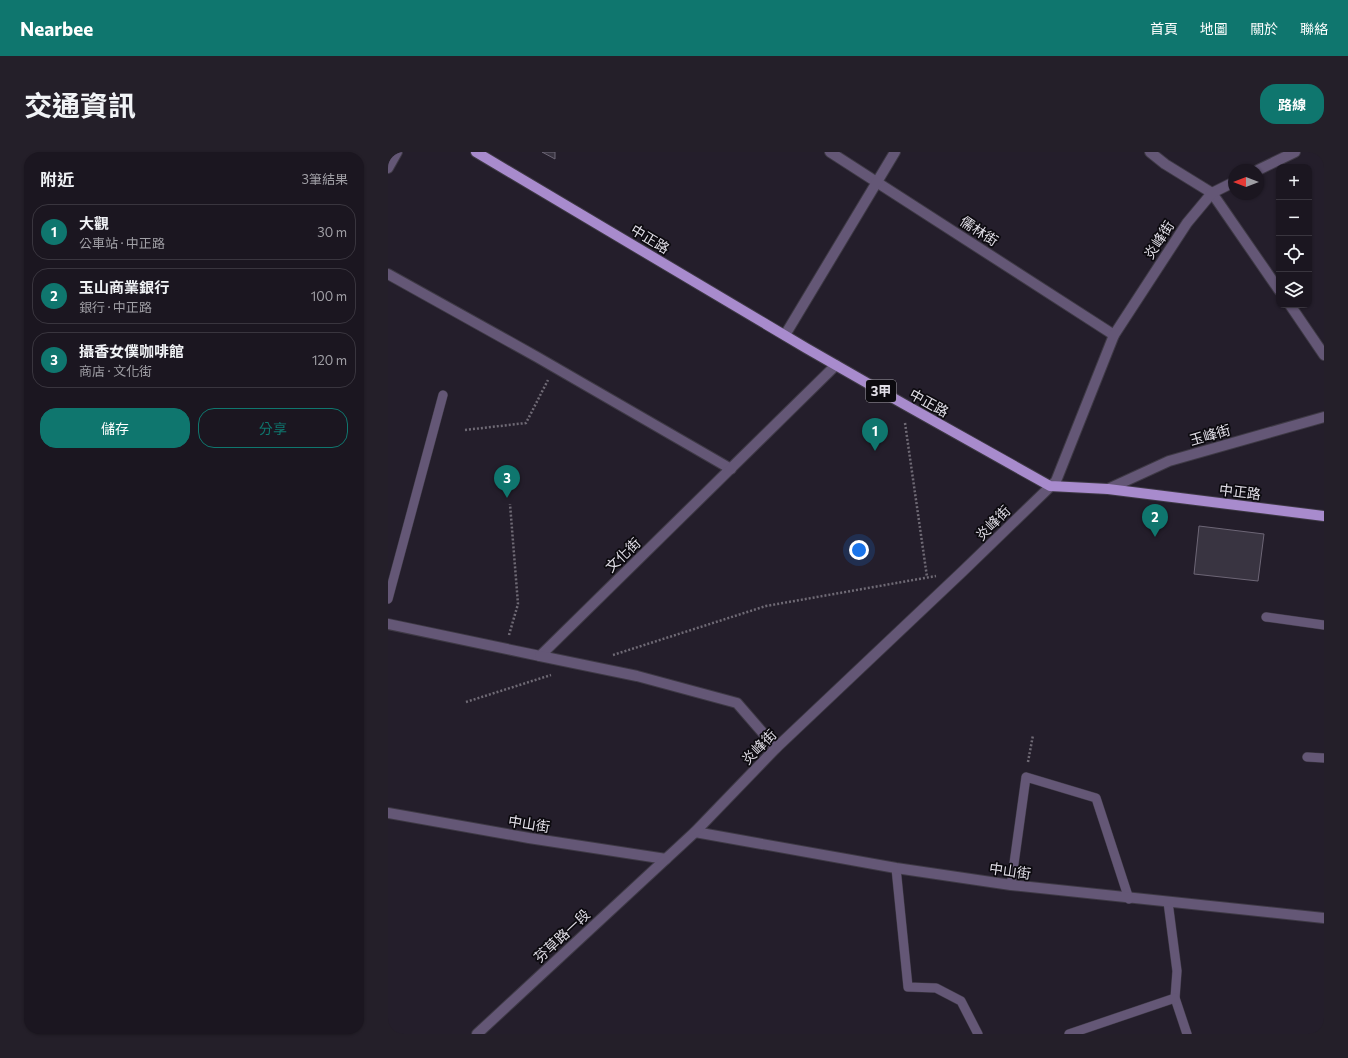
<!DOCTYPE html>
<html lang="zh-TW">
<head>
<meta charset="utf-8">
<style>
  :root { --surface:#1b1620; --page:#241f29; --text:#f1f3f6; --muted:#a09fa5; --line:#39353e; --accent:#0f766e }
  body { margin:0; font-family:Commissioner,"Noto Sans TC",sans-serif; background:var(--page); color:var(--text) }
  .controls { position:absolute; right:12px; top:12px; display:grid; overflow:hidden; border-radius:8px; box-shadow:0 1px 3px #0004 }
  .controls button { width:36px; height:36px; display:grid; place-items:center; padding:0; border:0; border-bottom:1px solid var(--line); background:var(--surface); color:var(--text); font:20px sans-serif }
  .compass { position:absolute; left:840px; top:12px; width:36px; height:36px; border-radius:50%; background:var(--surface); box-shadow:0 1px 3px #0004; rotate:270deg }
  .you { position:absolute; left:471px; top:398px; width:14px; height:14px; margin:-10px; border:3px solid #fff; border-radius:50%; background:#1a73e8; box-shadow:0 0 0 6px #1a73e833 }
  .badge { display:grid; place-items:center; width:26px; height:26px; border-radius:50%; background:var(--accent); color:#fff; font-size:13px; font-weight:700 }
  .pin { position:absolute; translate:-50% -33px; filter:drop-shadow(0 1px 2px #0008) }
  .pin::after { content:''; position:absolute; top:21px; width:14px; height:12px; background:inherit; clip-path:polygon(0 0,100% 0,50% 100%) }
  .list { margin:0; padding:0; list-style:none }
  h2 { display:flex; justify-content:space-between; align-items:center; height:52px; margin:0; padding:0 16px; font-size:17px }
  h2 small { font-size:13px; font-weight:400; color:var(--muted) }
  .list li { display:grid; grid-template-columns:26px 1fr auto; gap:12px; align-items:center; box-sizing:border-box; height:56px; margin:0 8px 8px; padding:0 8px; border:1px solid var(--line); border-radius:16px }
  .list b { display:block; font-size:15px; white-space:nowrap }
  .list p { margin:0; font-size:13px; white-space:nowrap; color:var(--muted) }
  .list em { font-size:13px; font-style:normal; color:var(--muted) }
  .actions { display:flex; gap:8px; padding:12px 16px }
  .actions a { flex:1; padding:9px 0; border:1px solid var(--accent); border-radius:16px; text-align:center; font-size:14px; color:var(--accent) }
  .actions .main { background:var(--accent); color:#fff }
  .icon { flex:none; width:22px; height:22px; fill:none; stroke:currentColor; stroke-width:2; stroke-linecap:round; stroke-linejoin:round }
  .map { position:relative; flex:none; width:936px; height:882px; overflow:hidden; border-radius:16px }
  header { display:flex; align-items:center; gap:24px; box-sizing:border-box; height:56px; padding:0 20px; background:var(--accent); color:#fff }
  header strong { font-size:19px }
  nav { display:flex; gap:22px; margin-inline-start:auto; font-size:14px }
  .intro { display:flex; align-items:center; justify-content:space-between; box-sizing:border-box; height:96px; padding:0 24px }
  h1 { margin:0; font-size:28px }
  .button { padding:10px 18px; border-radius:16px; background:var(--accent); color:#fff; font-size:14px; font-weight:700 }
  main { display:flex; gap:24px; padding:0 24px }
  aside { flex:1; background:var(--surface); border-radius:16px; box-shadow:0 1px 3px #0004 }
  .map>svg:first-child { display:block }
  .building { fill:#393441; stroke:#6d6676 }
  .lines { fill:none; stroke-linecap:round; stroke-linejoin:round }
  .lane-casing { stroke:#3e3945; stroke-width:10 }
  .street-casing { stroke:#3e3945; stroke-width:12 }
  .primary-casing { stroke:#3e3945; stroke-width:12 }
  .path { stroke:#6f6a75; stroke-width:2.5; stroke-dasharray:2 2; stroke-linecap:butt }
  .lane { stroke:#645776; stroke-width:9 }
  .street { stroke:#645776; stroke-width:10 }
  .primary { stroke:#a88bcd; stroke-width:10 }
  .labels { text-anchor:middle; stroke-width:3.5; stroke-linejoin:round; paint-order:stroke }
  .shield { fill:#0c0a0f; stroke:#a19ea6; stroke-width:1 }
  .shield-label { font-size:13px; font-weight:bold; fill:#e1dee7 }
  .street-label { font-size:14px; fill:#e1dee7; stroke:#0c0a0f }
</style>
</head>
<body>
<header>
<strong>Nearbee</strong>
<nav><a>首頁</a><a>地圖</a><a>關於</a><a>聯絡</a></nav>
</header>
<div class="intro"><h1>交通資訊</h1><a class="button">路線</a></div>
<main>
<aside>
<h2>附近<small>3筆結果</small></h2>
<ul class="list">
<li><span class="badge">1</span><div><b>大觀</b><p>公車站 · 中正路</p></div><em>30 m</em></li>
<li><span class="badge">2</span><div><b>玉山商業銀行</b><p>銀行 · 中正路</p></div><em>100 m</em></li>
<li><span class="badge">3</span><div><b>攝香女僕咖啡館</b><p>商店 · 文化街</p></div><em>120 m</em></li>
</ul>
<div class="actions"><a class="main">儲存</a><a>分享</a></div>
</aside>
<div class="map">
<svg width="936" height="882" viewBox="0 0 936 882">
  <rect width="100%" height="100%" fill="#241e2b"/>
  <!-- building -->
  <g class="building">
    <polygon points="154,0 167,0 167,7"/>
    <polygon points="811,374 876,382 870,429 806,422"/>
  </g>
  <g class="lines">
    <defs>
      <g id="lane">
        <polyline points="0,447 55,243"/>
        <polyline points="878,465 936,473"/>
        <polyline points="919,605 936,606"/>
        <polyline points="508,716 520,835 548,836 573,849 590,882"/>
        <polyline points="623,733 638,625 708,646 741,747"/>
        <polyline points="780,750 789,819 787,846 799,882"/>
        <polyline points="681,882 787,846"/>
      </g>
      <g id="street">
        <polyline points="442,0 726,183"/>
        <polyline points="762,0 777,12 824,41 891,138"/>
        <polyline points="0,16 9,0"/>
        <polyline points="870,18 907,0"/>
        <polyline points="0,122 149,205 343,317"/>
        <polyline points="902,153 936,203"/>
        <polyline points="397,183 507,0"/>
        <polyline points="720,337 781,309 936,265"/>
        <polyline points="0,472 152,504 448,213"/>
        <polyline points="152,504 249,524 349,551 388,596"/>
        <polyline points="0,661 141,686 278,707"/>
        <polyline points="307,680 508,716 623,733 936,766"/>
        <polyline points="89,882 307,680 388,596 575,419 668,329 726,183 799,71 824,41 846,30"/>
      </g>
      <polyline id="primary" points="88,0 418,196 514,251 662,334 720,337 936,364"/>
    </defs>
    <!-- lane casing -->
    <use href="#lane" class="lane-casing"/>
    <!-- street casing -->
    <use href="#street" class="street-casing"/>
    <!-- primary casing -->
    <use href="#primary" class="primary-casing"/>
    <!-- path -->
    <g class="path">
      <polyline points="517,271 539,425"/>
      <polyline points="77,278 138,271 160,228"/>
      <polyline points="121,483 130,452 122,352"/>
      <polyline points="225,503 378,454 548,424"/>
      <polyline points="78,550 163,523"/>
      <polyline points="640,610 645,583"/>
    </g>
    <!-- lane -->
    <use href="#lane" class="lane"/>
    <!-- street -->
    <use href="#street" class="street"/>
    <!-- primary -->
    <use href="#primary" class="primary"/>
  </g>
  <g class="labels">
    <!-- shield labels -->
    <rect class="shield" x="478" y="228" width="30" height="22" rx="3"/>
    <g class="shield-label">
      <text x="493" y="244">3甲</text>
    </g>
    <!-- street labels -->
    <g class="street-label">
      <text transform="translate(591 79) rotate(33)" y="5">儒林街</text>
      <text transform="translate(262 87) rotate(31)" y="5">中正路</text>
      <text transform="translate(771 88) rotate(-57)" y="5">炎峰街</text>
      <text transform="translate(541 251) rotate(29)" y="5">中正路</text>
      <text transform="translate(822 283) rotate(-16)" y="5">玉峰街</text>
      <text transform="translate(852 340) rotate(7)" y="5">中正路</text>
      <text transform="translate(605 371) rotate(-45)" y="5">炎峰街</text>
      <text transform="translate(235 403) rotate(-44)" y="5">文化街</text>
      <text transform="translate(371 595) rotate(-45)" y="5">炎峰街</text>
      <text transform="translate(141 672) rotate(9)" y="5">中山街</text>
      <text transform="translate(622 719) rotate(8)" y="5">中山街</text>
      <text transform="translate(174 784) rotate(-43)" y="5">芬草路一段</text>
    </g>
  </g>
</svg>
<div class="controls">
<button>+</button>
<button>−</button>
<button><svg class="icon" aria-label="locate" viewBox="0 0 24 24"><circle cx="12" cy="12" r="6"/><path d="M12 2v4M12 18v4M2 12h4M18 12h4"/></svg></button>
<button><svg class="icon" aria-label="layers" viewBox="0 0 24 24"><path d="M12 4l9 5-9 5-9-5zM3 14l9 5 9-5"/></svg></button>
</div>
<svg class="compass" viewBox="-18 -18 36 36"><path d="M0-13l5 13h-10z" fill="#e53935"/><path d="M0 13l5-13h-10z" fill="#a09fa5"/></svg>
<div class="you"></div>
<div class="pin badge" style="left:487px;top:299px">1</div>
<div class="pin badge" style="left:767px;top:385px">2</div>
<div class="pin badge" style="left:119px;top:346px">3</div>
</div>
</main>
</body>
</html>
